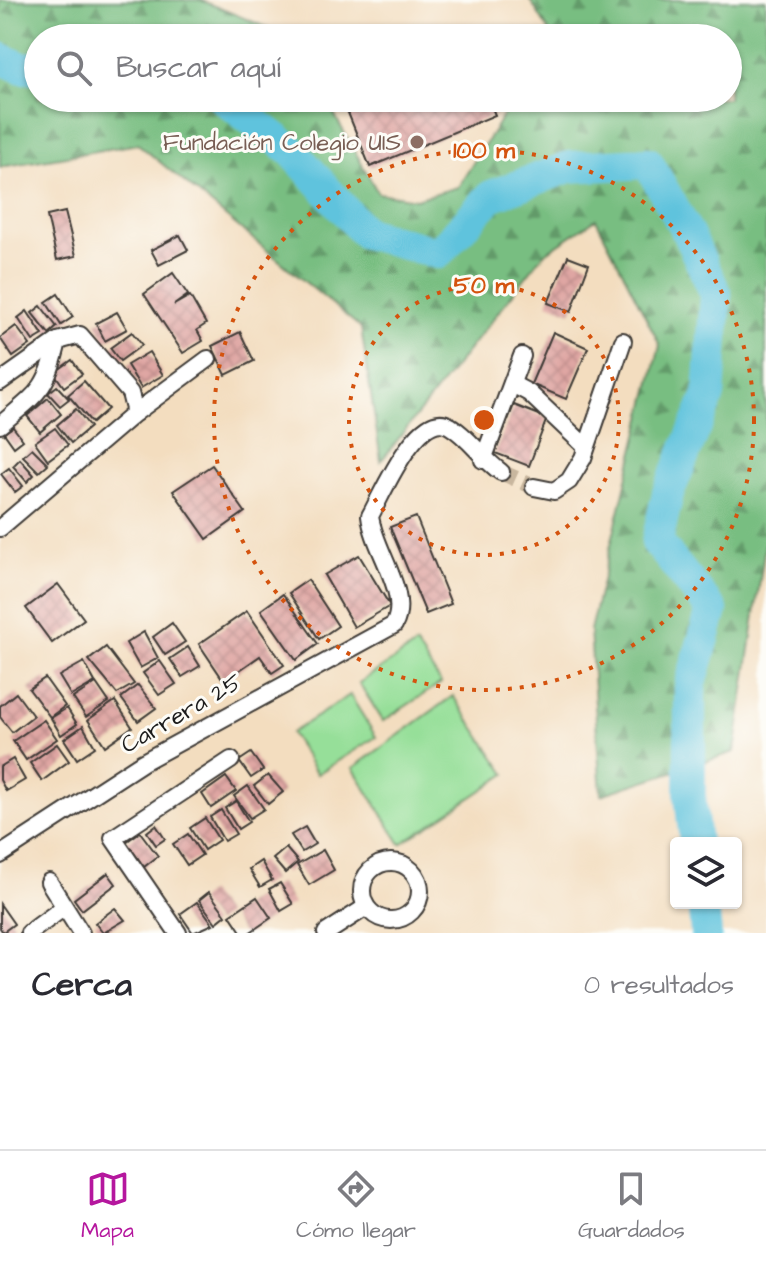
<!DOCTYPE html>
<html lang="es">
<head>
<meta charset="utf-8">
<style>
  :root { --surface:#fff; --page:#f7f7f7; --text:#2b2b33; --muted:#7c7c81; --line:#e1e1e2; --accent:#b5179e }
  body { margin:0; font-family:"Architects Daughter",sans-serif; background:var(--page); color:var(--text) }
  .controls { position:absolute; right:24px; bottom:24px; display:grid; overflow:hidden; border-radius:8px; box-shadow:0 2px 6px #0004 }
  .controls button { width:72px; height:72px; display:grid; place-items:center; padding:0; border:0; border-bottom:2px solid var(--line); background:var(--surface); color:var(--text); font:40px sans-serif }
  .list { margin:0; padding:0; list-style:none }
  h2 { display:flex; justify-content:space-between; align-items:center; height:104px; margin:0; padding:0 32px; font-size:34px }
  h2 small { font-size:26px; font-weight:400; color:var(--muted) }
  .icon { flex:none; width:44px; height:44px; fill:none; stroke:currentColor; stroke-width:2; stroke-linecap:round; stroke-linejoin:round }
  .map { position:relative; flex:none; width:766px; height:933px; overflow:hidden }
  .search { position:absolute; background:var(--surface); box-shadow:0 2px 6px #0004; left:24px; right:24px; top:24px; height:88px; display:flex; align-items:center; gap:20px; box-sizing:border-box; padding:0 28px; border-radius:44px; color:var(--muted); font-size:30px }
  .sheet { height:216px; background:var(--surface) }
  nav { display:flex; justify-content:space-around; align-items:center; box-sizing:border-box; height:112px; border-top:2px solid var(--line); background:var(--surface); font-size:22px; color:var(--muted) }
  nav a { display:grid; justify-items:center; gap:4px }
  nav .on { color:var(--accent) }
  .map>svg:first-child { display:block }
  .forest { fill:url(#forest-firs); stroke:#4a6d4e; stroke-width:2 }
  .pitch { fill:#96df99; stroke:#597e5a; stroke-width:2 }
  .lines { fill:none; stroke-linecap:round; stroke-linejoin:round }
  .river { stroke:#5fc3dd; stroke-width:32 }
  .building { fill:url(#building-cross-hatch) }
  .street-tunnel { stroke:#c8b69e; stroke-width:16; stroke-dasharray:16 8; stroke-linecap:butt }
  .street-casing { stroke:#3c3934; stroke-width:20 }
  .street { stroke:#fff; stroke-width:16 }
  .ring { fill:none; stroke:#d4530e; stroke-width:4; stroke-dasharray:4 8 }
  .education-dot { fill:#8d6e63; stroke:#fdfcf7; stroke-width:3 }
  .labels { text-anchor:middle; stroke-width:6; stroke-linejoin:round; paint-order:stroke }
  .education-label { font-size:24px; fill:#785e54; stroke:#fdfcf7; text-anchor:end }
  .street-label { font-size:24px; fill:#1c1c1c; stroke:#fdfcf7 }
  .centre { fill:#d4530e; stroke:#fdfcf7; stroke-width:4 }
  .ring-label { font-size:24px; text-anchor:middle; font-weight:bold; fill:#d4530e; stroke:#fdfcf7; stroke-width:6; stroke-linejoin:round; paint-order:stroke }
</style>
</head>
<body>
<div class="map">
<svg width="766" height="933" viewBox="0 0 766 933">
  <defs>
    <pattern id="forest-firs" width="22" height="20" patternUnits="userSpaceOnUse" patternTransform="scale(2)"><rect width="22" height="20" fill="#78be81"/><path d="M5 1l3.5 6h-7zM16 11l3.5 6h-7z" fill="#629a69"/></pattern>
    <pattern id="building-cross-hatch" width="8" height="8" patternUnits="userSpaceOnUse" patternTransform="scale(2)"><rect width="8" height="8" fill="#dfa6a3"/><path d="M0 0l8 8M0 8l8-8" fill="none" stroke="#bf8e8c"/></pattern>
  </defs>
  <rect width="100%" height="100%" fill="#fdfcf7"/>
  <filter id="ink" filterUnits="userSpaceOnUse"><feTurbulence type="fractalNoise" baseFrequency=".0125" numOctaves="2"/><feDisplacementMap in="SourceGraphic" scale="16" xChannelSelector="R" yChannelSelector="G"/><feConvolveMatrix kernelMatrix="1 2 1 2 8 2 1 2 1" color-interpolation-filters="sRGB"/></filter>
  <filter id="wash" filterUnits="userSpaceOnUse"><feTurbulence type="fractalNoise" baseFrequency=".006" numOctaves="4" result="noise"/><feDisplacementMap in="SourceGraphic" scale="32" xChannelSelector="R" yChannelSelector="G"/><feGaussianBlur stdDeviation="1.8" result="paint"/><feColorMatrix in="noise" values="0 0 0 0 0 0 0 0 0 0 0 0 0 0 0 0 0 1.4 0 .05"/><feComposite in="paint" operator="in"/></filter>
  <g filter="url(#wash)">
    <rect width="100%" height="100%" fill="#f3ddbf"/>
    <!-- forest -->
    <polygon class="forest" points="0,0 200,0 291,37 38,38 38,98 325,98 378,193 416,199 458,187 514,98 728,98 728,38 545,38 549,31 530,0 766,0 766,539 735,752 601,795 590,630 660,345 596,219 544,254 381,461 361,328 138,144 0,167"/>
    <!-- pitch -->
    <g class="pitch">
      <polygon points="416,645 441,683 383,721 359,683"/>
      <polygon points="350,695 376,737 317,774 291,733"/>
      <polygon points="453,696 506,774 401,844 353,768"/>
    </g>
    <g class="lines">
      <!-- river -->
      <g class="river">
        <polyline points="0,58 22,68 38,67"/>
        <polyline points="223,98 291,150 365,233 438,253 491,196 569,167 648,163 687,232 716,294 709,395 668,493 657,542 712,610 690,687 690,795 695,843"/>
        <polyline points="703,903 706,933"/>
      </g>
    </g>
    <g id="blocks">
      <!-- building -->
      <g class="building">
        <polygon points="342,98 488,98 495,115 370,167"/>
        <polygon points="65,212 76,256 57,260 47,216"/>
        <polygon points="180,235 188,250 159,265 151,250"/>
        <polygon points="568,256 589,264 571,312 548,303"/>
        <polygon points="173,273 188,295 174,305 190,296 206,324 197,330 203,341 183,353 144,294"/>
        <polygon points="58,294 73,317 61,325 46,302"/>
        <polygon points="41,306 57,327 49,334 32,313"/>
        <polygon points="27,311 43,335 33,341 18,318"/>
        <polygon points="117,312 127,329 105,341 96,323"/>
        <polygon points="16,326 30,345 13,357 0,338"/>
        <polygon points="132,332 142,345 120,361 110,348"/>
        <polygon points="240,332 254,361 226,375 212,346"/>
        <polygon points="553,332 588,348 566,399 531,384"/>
        <polygon points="149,352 163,375 141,388 127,365"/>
        <polygon points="72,360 82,374 64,387 54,373"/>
        <polygon points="84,381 108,409 92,423 68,395"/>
        <polygon points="57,386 69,399 60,406 48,393"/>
        <polygon points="48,398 61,414 40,432 27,416"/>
        <polygon points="514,405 547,418 529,466 495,453"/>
        <polygon points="76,409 90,427 71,443 57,425"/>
        <polygon points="13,427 23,440 14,447 4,433"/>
        <polygon points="55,428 68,445 48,460 35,442"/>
        <polygon points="32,448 48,464 39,472 23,456"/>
        <polygon points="20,459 34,475 27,482 13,466"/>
        <polygon points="212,465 245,512 207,539 173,491"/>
        <polygon points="9,468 23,486 15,492 1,474"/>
        <polygon points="416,517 451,604 426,614 390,527"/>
        <polygon points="359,555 390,606 354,627 324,575"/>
        <polygon points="308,580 338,626 319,639 289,593"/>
        <polygon points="58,584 84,619 52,643 26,608"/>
        <polygon points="283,594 318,644 296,660 261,610"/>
        <polygon points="247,611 284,665 272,673 260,656 224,681 199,644"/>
        <polygon points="172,623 185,642 165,655 153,637"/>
        <polygon points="144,632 158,658 140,668 126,643"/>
        <polygon points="106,647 134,684 117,694 89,660"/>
        <polygon points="188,647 200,666 182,677 170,659"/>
        <polygon points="160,661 176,684 159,695 143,673"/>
        <polygon points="84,662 95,682 71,696 59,676"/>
        <polygon points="45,678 65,706 50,717 29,689"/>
        <polygon points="96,683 109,702 86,717 73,698"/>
        <polygon points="138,685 156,708 138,721 121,698"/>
        <polygon points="16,693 33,716 12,732 0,717 0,706"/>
        <polygon points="115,701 132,727 105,746 88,720"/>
        <polygon points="67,708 77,724 61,735 51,718"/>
        <polygon points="44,720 57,739 26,760 13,741"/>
        <polygon points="83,726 95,747 77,759 64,739"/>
        <polygon points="57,744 69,761 42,781 30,763"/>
        <polygon points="251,753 263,770 251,778 239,761"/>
        <polygon points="13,759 25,780 6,791 0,780 0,767"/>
        <polygon points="268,775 283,792 268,804 254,786"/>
        <polygon points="226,777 236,791 211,808 202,794"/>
        <polygon points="248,786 264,809 250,818 234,796"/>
        <polygon points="236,801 249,822 238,829 225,808"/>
        <polygon points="221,810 236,834 224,841 210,817"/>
        <polygon points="205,818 219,840 204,850 190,828"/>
        <polygon points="156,825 165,839 156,845 147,832"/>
        <polygon points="305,827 315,844 302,852 291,835"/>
        <polygon points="140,832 158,856 144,867 126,842"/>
        <polygon points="188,834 202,855 187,865 173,844"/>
        <polygon points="286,848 298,862 285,873 273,859"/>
        <polygon points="323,850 334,870 309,885 297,865"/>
        <polygon points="261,861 272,880 260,887 249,869"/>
        <polygon points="108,873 116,884 82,910 74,899"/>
        <polygon points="280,883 293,904 281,911 269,889"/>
        <polygon points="209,892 226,915 216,923 199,900"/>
        <polygon points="257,897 271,918 249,933 242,933 230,915"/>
        <polygon points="197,902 213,924 193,933 180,914"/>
        <polygon points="0,904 14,924 3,932 0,928"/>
        <polygon points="115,908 125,920 103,933 95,923"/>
      </g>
    </g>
  </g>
  <g filter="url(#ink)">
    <use href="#blocks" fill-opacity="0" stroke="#3c3934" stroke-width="2"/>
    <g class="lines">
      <!-- street-tunnel -->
      <polyline class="street-tunnel" points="501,472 534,487"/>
      <defs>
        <g id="street">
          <polyline points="0,382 58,341 80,335 130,393 135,413"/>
          <polyline points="512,384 529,393 586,447"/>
          <path d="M0,425C38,393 47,390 58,341"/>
          <polyline points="483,460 522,356"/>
          <polyline points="534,487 554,491 569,481 583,458 623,341"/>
          <polyline points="0,528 135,413 208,359"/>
          <path d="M0,855L143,762L394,625C411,594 374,551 370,516C382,495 419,406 450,426C469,437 482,459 501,472"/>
          <circle cx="391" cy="891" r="29"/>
          <polyline points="49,882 81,933"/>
          <polyline points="29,933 63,908"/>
          <polyline points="178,933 113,838 231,760"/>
          <polyline points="326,933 366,907"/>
        </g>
      </defs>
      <!-- street casing -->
      <use href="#street" class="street-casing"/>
      <!-- street -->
      <use href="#street" class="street"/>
    </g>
  </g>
  <!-- distance rings -->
  <g class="ring">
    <circle cx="484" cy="420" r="135"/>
    <circle cx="484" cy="420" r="270"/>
  </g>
  <!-- markers -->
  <circle class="education-dot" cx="417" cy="142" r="8"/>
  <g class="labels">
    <!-- education labels -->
    <g class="education-label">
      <text x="401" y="150">Fundación Colegio UIS</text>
    </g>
    <!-- street labels -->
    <g class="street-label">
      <text transform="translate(181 713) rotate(-30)" y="8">Carrera 25</text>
    </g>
  </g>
  <circle cx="484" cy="420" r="12" class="centre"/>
  <g class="ring-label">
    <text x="484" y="158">100 m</text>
    <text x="484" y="293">50 m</text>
  </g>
</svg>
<div class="controls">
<button><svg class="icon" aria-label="layers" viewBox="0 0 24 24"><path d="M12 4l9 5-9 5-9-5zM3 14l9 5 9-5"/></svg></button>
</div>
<div class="search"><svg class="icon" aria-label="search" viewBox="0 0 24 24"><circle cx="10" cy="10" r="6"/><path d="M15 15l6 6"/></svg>Buscar aquí</div>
</div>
<section class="sheet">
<h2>Cerca<small>0 resultados</small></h2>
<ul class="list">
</ul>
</section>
<nav>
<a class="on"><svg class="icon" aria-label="map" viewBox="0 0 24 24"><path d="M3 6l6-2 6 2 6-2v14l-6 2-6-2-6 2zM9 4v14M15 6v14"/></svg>Mapa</a>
<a><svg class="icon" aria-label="directions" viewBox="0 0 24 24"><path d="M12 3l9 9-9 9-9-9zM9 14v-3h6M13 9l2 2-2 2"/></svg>Cómo llegar</a>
<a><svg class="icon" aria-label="saved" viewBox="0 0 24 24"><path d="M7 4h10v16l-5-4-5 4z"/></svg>Guardados</a>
</nav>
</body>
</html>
